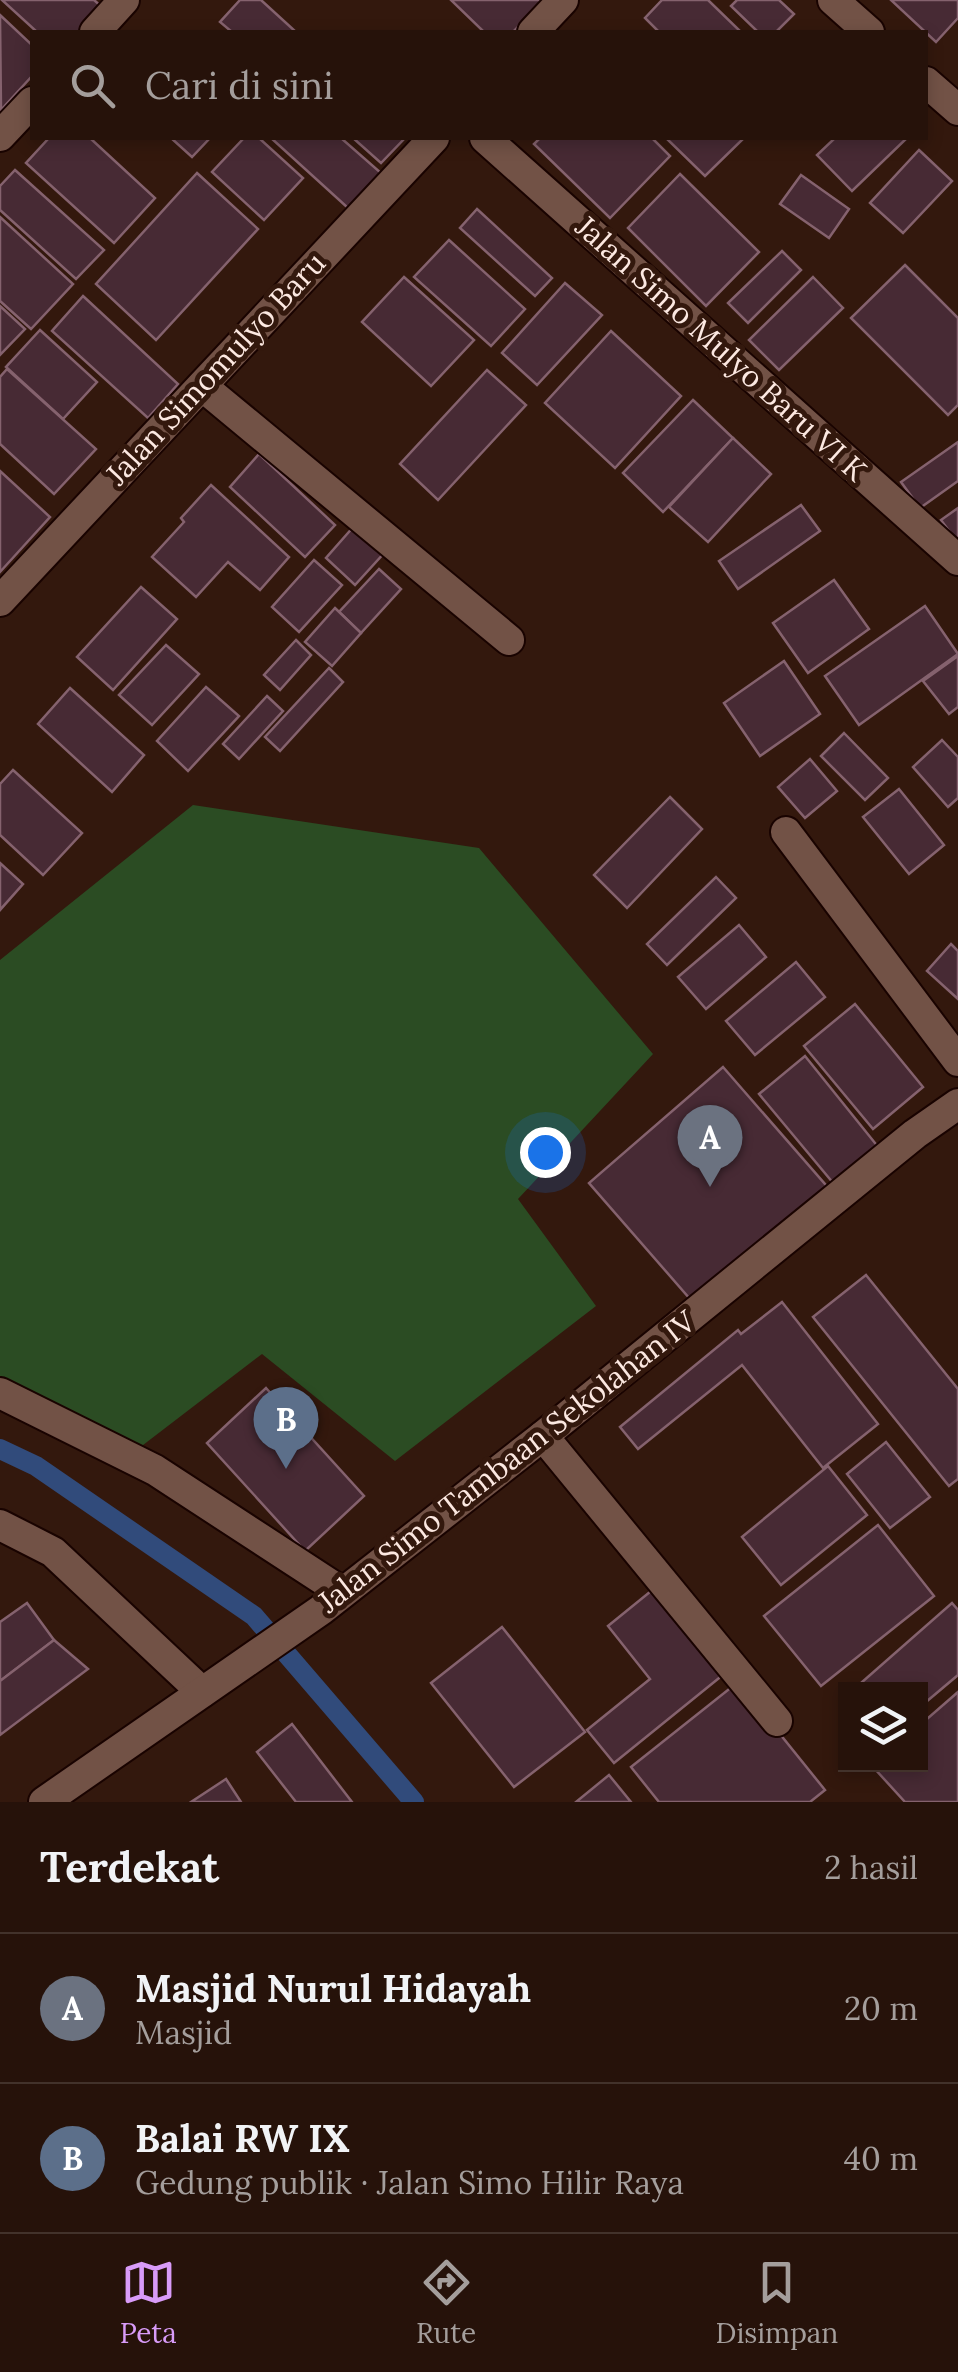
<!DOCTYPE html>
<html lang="id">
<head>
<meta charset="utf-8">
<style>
  :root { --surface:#26120a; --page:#322018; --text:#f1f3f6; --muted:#a49e9c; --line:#42322b; --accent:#d89bf8 }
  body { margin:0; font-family:Lora,serif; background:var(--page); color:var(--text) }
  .controls { position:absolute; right:30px; bottom:30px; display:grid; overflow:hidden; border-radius:0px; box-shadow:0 5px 15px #0003 }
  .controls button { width:90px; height:90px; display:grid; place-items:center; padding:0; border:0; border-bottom:2px solid var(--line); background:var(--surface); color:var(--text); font:50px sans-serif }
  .you { position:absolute; left:545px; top:1152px; width:35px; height:35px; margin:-25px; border:8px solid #fff; border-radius:50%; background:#1a73e8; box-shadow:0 0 0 15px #1a73e833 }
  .badge { display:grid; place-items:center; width:65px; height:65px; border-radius:50%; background:var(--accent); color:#fff; font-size:32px; font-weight:700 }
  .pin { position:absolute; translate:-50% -82px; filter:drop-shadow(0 2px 5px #0008) }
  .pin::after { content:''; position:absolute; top:52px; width:35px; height:30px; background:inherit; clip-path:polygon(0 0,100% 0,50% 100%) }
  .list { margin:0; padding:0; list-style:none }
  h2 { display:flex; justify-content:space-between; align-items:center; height:130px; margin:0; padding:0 40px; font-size:42px }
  h2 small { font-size:32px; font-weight:400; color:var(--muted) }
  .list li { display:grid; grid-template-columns:65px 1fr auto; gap:30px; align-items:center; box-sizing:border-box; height:150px; padding:0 40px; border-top:2px solid var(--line) }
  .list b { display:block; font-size:38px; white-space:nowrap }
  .list p { margin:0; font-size:32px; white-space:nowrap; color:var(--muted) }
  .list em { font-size:32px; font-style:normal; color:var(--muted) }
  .icon { flex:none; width:55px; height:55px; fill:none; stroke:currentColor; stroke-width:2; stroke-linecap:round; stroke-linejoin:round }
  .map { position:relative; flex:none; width:958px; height:1802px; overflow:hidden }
  .search { position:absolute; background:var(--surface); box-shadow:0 5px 15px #0003; left:30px; right:30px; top:30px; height:110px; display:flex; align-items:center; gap:25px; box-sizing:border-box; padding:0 35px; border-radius:0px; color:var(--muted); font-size:38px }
  .sheet { height:430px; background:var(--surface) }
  nav { display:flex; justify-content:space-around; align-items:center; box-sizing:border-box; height:140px; border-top:2px solid var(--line); background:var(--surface); font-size:28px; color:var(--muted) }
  nav a { display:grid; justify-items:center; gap:5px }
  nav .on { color:var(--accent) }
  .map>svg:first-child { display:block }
  .green { fill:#2b4c23 }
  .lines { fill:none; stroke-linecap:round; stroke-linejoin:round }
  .stream { stroke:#314b7b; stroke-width:20 }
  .building { fill:#472a34; stroke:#85626e; stroke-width:2.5 }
  .minor-casing { stroke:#190300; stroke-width:34 }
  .minor { stroke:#725246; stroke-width:30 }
  .labels { text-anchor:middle; stroke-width:10; stroke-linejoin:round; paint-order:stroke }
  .street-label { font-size:30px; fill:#fce8e1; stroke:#33180d }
</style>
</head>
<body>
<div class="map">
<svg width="958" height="1802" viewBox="0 0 958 1802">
  <rect width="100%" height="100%" fill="#33180d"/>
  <!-- green -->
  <polygon class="green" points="193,805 479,848 653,1054 518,1199 596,1306 395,1461 262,1354 130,1455 0,1392 0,960"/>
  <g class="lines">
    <!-- stream -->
    <polyline class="stream" points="0,1449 36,1466 254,1616 414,1802"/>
  </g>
  <!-- building -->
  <g class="building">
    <polygon points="2,0 94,0 102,7 80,32 37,32"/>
    <polygon points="240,0 261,0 296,32 232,32 220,22"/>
    <polygon points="451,0 539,0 542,3 513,32 484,32"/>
    <polygon points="662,0 708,0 741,32 659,32 645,18"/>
    <polygon points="737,0 779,0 794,14 776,32 758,32 731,6"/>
    <polygon points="891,0 958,0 958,18 936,42"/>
    <polygon points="0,15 32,45 32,76 1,110"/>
    <polygon points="49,138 90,138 155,198 114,243 26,163"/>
    <polygon points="171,138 210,138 192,157"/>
    <polygon points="244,138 259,138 303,178 264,220 212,172"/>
    <polygon points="271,138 341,138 381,173 348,208"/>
    <polygon points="353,138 405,138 381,163"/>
    <polygon points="540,138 652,138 670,156 610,218 534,144"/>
    <polygon points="666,138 744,138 705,176"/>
    <polygon points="835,138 907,138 852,191 817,155"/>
    <polygon points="919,150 952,181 903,233 870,203"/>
    <polygon points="15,170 104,250 76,279 0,210 0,186"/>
    <polygon points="197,173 258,229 156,340 96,284"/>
    <polygon points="680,174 759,252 706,306 628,228"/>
    <polygon points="801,175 849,209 829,238 780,204"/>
    <polygon points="477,209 552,278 535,296 460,228"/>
    <polygon points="0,217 73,284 31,329 0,301"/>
    <polygon points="449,240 525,309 491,346 414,277"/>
    <polygon points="782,251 801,270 748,323 728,303"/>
    <polygon points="905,265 958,318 958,405 948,415 851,318"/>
    <polygon points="404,277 474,340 431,386 362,322"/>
    <polygon points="813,277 843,308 779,370 749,340"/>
    <polygon points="565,283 602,315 537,385 502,353"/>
    <polygon points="83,296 178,384 148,418 52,331"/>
    <polygon points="0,306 25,329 0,355"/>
    <polygon points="40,330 97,382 63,419 6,367"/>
    <polygon points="611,331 681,396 615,468 545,403"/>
    <polygon points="7,369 96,449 54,494 0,444 0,377"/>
    <polygon points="487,370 526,405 438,500 400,464"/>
    <polygon points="693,400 733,438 663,512 623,473"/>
    <polygon points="733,438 771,474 708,542 669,507"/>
    <polygon points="958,442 958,481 920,508 901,482"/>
    <polygon points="259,454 335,525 305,557 230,487"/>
    <polygon points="0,471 50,517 0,572"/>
    <polygon points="211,485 289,557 260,590 228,562 196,597 152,557 184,522 181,518"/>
    <polygon points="801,505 820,531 738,589 719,561"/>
    <polygon points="958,508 958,543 941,520"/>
    <polygon points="355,525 385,552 355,585 326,558"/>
    <polygon points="314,560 342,585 299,632 272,607"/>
    <polygon points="379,569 401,589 361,633 339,612"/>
    <polygon points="834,580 869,629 808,673 773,623"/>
    <polygon points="141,587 177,619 113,690 77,657"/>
    <polygon points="925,606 958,654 859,725 825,676"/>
    <polygon points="335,608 361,633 332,666 305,642"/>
    <polygon points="296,640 311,655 280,690 264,675"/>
    <polygon points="166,645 199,674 152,725 119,695"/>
    <polygon points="958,656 958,707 949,714 923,681"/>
    <polygon points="784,661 820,714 760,756 724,703"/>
    <polygon points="329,668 343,682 280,751 265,737"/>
    <polygon points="206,687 239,716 188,771 157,741"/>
    <polygon points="70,688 144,755 112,792 38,724"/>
    <polygon points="267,696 283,711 239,759 223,744"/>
    <polygon points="844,733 888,778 865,800 821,756"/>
    <polygon points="942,740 958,757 958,798 948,807 913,767"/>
    <polygon points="810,759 837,791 805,818 778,787"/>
    <polygon points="13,770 82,833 43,875 0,835 0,784"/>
    <polygon points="899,789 944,845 909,874 863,817"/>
    <polygon points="670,797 702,829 627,908 594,875"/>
    <polygon points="0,863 23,884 0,910"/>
    <polygon points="716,877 736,898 667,965 647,944"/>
    <polygon points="739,925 766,957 706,1009 678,977"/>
    <polygon points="951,944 958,951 958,999 927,971"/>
    <polygon points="796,962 825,997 755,1055 726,1021"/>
    <polygon points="855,1004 923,1087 873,1129 804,1046"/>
    <polygon points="805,1056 879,1148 834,1184 759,1094"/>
    <polygon points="723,1067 831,1191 697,1307 589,1183"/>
    <polygon points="866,1275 958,1389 958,1479 949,1486 813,1317"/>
    <polygon points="782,1302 878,1424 823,1468 742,1365 638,1449 620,1427 738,1330 741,1334"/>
    <polygon points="266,1388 364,1496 305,1551 207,1443"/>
    <polygon points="886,1442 930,1497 890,1528 847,1474"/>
    <polygon points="828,1466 867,1515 781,1585 742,1537"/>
    <polygon points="878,1525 934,1596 821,1686 764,1616"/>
    <polygon points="656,1587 724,1674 614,1763 587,1730 650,1679 608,1626"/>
    <polygon points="27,1603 54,1640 0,1681 0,1622"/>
    <polygon points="952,1603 958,1610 958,1675 920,1707 920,1690 853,1690"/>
    <polygon points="502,1627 585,1732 514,1787 431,1683"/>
    <polygon points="54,1640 88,1669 0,1735 0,1681"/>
    <polygon points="738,1682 825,1790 810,1802 659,1802 631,1767"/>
    <polygon points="958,1692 958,1802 905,1802 874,1768 877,1764 920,1764 920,1725"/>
    <polygon points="292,1724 352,1802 296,1802 257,1752"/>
    <polygon points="609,1775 631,1802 576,1802"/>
    <polygon points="226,1779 241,1802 191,1802"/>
  </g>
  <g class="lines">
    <defs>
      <g id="minor">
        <polyline points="833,0 869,32"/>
        <polyline points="95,32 124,0"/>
        <polyline points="533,32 563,0"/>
        <polyline points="926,82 958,110"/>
        <polyline points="0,136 32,102"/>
        <polyline points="485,138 958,560"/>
        <polyline points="202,386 509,640"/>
        <polyline points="0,601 434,138"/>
        <polyline points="786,832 958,1061"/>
        <polyline points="0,1393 155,1470 342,1592"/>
        <polyline points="543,1436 777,1721"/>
        <polyline points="0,1525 53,1552 202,1692"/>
        <polyline points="44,1802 321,1610 543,1436 915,1134 958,1104"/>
      </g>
    </defs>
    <!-- minor casing -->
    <use href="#minor" class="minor-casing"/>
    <!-- minor -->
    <use href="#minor" class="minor"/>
  </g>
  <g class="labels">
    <!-- street labels -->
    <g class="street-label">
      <text transform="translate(721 349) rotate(42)" y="10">Jalan Simo Mulyo Baru VI K</text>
      <text transform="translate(216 369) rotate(-47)" y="10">Jalan Simomulyo Baru</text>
      <text transform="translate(507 1462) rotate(-38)" y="10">Jalan Simo Tambaan Sekolahan IV</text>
    </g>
  </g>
</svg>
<div class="controls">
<button><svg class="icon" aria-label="layers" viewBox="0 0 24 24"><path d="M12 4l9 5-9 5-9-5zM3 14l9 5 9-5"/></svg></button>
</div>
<div class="you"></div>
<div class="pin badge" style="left:710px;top:1187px;background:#6b7280">A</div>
<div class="pin badge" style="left:286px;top:1469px;background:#5c6f8a">B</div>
<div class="search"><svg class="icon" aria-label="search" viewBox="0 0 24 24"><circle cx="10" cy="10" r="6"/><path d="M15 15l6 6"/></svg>Cari di sini</div>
</div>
<section class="sheet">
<h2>Terdekat<small>2 hasil</small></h2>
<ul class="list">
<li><span class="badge" style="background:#6b7280">A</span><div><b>Masjid Nurul Hidayah</b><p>Masjid</p></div><em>20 m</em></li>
<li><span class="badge" style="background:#5c6f8a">B</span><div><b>Balai RW IX</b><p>Gedung publik · Jalan Simo Hilir Raya</p></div><em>40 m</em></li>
</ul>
</section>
<nav>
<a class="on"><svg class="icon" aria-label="map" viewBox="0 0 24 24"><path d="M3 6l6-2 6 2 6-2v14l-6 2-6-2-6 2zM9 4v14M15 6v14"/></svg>Peta</a>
<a><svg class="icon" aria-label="directions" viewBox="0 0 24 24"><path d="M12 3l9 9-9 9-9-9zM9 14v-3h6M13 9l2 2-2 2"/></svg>Rute</a>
<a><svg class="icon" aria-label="saved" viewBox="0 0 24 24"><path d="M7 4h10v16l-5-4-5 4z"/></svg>Disimpan</a>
</nav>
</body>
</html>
